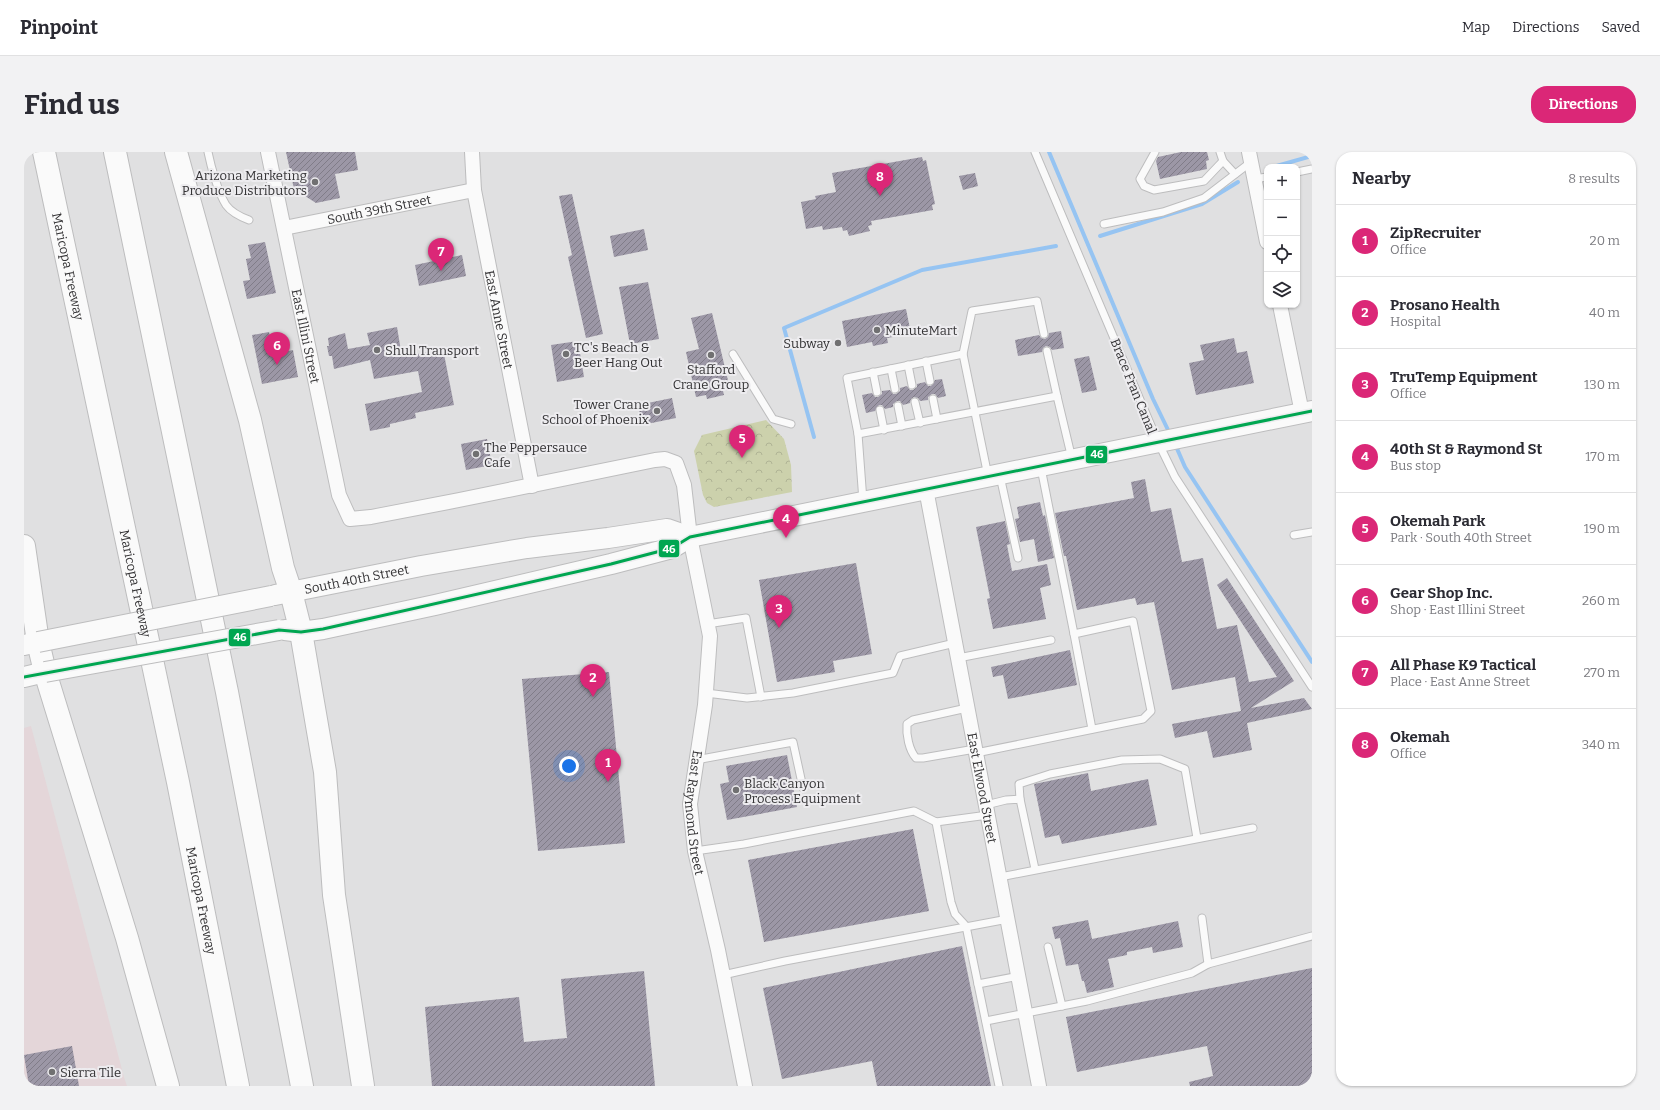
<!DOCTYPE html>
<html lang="en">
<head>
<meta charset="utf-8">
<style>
  :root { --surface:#fff; --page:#f2f2f3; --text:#2b2b33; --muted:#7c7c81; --line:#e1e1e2; --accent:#db2777 }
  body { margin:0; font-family:Bitter,serif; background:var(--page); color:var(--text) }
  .controls { position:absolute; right:12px; top:12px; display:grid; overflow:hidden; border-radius:8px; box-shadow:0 1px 3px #0004 }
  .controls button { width:36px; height:36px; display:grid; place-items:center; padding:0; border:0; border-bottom:1px solid var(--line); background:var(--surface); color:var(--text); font:20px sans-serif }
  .you { position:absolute; left:545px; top:614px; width:14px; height:14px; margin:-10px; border:3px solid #fff; border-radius:50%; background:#1a73e8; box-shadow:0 0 0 6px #1a73e833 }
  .badge { display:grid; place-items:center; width:26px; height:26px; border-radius:50%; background:var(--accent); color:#fff; font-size:13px; font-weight:700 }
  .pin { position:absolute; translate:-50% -33px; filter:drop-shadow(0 1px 2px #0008) }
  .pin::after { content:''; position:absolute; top:21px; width:14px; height:12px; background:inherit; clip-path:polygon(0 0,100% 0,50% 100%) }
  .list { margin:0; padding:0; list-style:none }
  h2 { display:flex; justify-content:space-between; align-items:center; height:52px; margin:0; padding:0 16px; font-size:17px }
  h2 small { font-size:13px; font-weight:400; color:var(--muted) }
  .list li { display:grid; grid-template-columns:26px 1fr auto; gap:12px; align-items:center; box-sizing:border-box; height:72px; padding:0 16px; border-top:1px solid var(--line) }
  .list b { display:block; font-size:15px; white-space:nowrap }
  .list p { margin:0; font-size:13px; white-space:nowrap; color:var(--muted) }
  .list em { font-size:13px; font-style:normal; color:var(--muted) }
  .icon { flex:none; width:22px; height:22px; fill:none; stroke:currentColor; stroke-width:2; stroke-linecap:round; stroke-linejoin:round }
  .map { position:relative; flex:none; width:1288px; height:934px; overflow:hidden; border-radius:16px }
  header { display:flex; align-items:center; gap:24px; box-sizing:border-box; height:56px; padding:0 20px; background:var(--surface); border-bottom:1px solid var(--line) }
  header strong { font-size:19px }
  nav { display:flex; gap:22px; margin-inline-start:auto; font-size:14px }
  .intro { display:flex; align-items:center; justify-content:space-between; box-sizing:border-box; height:96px; padding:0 24px }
  h1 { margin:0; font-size:28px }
  .button { padding:10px 18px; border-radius:16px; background:var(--accent); color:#fff; font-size:14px; font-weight:700 }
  main { display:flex; gap:24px; padding:0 24px }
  aside { flex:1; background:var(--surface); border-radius:16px; box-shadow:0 1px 3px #0004 }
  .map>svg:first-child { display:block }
  .commercial { fill:#e4d6d9 }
  .park { fill:url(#park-crowns) }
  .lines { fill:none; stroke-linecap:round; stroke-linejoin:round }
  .stream { stroke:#96c4f2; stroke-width:4 }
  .building { fill:url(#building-hatch) }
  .lane-casing { stroke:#bdbdbe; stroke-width:9 }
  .street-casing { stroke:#bdbdbe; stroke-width:16 }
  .secondary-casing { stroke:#bdbdbe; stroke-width:22 }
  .highway-casing { stroke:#bdbdbe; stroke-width:24 }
  .lane { stroke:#fafafa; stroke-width:7 }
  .street { stroke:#fafafa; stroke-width:14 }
  .secondary { stroke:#fafafa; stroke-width:20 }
  .highway { stroke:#fafafa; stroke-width:22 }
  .secondary-bridge-casing { stroke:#bdbdbe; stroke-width:22; stroke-linecap:butt }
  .secondary-bridge { stroke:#fafafa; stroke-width:20 }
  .bus-1-casing { stroke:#edecef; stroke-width:6 }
  .bus-1 { stroke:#00a651; stroke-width:3 }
  .poi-dot { fill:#707071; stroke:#edecef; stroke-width:1.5 }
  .labels { text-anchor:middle; stroke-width:4; stroke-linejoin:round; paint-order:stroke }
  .poi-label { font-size:13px; fill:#343335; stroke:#edecef; text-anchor:start }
  .street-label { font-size:13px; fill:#343335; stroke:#edecef }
  .line-badge { stroke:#edecef; stroke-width:1.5 }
  .badge-label { font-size:11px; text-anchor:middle; font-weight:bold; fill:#fff }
</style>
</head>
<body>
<header>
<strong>Pinpoint</strong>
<nav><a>Map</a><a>Directions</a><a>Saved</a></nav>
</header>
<div class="intro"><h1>Find us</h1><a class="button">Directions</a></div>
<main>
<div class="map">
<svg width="1288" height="934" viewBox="0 0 1288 934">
  <defs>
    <pattern id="park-crowns" width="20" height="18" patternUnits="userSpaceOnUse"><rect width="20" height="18" fill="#ccd1ac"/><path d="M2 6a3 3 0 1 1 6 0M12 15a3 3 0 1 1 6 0" fill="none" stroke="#b0b495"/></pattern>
    <pattern id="building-hatch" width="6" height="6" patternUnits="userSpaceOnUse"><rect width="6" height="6" fill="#9c97a6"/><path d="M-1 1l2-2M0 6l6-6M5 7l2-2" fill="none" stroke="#807c88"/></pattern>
  </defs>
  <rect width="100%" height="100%" fill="#e0e0e1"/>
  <!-- commercial -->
  <polygon class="commercial" points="7,574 100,925 103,934 0,934 0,576"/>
  <!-- park -->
  <polygon class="park" points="742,268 760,287 767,313 768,340 690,355 683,351 679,343 670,299 678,283"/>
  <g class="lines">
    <!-- stream -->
    <g class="stream">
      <polyline points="1025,0 1129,247 1146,282"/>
      <polyline points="1249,15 1288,4"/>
      <polyline points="1076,84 1178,52 1214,30"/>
      <polyline points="790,285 760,176 898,118 1032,94"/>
      <polyline points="1151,292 1161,315 1288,510"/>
    </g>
  </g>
  <!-- building -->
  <g class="building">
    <polygon points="262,0 331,0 334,18 311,22 316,46 292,51 270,37"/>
    <polygon points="1157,0 1183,0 1185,8 1182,9 1183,17 1136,27 1132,9 1134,5"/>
    <polygon points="898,5 899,9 902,8 911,52 908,53 909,58 847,69 848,73 844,74 846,79 825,84 823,78 819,79 818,75 799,78 798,74 782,77 777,50 792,47 791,44 812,40 808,21"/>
    <polygon points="951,21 954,34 939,38 935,24"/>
    <polygon points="548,42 579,182 562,186 544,105 548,103 535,44"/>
    <polygon points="620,77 624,98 590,105 586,84"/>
    <polygon points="241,90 252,141 223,147 219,129 226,128 222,107 227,106 224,93"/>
    <polygon points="438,103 442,124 395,134 391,113"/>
    <polygon points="624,130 635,187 606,192 595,135"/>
    <polygon points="882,157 887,182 863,186 864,191 849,194 848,190 823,195 818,169"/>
    <polygon points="688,161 706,237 699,239 700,243 683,247 682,243 672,245 662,200 675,197 667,166"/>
    <polygon points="373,175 378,205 419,197 430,253 391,261 392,266 366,272 366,275 346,279 341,252 398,240 394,219 350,227 346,208 310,217 308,204 305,204 303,194 305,194 304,186 321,181 324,197 346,193 343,181"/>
    <polygon points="1037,179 1040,196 1028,198 1026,195 1022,194 1019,196 1018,200 994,204 991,188 1015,183 1017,186 1021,187 1024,185 1025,181"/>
    <polygon points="245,180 250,202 269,198 274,225 238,232 228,183"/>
    <polygon points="1210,186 1213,201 1223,199 1230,231 1172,243 1165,211 1180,208 1176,193"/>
    <polygon points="554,189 560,225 533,230 527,193"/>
    <polygon points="1065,204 1073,238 1058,241 1050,207"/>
    <polygon points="918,227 922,244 914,246 911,242 908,242 904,245 904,248 896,249 894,246 890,245 887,247 886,251 879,253 876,249 873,249 869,252 869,255 861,257 858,253 855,253 851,259 842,261 838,243 848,241 851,245 854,245 858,242 858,239 866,238 869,242 872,242 876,239 876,236 883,234 886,238 889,238 893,235 893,232 901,230 904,234 907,234 911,228"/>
    <polygon points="648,246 652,266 618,273 614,253"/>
    <polygon points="463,287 468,313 442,318 437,292"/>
    <polygon points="1121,327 1127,360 1147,356 1158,410 1179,406 1193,477 1213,473 1225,530 1253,525 1193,433 1203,426 1270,529 1227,556 1280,546 1288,557 1223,571 1228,598 1189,606 1183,579 1151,586 1148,572 1217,559 1211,525 1148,538 1130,450 1113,453 1111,446 1053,458 1042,404 1040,404 1031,361 1110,346 1107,330"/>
    <polygon points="1016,350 1019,364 1021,363 1030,406 1014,410 1010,387 996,390 991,367 995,366 993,355"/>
    <polygon points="981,369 986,392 983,393 988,419 1023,412 1027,433 1016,436 1022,467 969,477 963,447 966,446 952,375"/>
    <polygon points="832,411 848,502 809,509 811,520 753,530 735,428"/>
    <polygon points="1046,498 1053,533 984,547 979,523 969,525 967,515"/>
    <polygon points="585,520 601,691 514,699 498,527"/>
    <polygon points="763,603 773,655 703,668 696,632 705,630 702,614"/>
    <polygon points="1064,621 1067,639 1124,627 1133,673 1038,692 1035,683 1021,686 1010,632"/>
    <polygon points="889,677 905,759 740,790 724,708"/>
    <polygon points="1064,768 1068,787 1154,769 1159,795 1129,801 1128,795 1103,800 1103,803 1084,807 1090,835 1063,841 1060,829 1058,829 1054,812 1042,814 1036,786 1031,787 1028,775"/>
    <polygon points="938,794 967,934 853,934 848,909 758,927 739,836"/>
    <polygon points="1288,816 1288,934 1166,934 1165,930 1189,924 1183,894 1053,920 1042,865"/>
    <polygon points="620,819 631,934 408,934 401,855 495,845 500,890 543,886 537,827"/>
    <polygon points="48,894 55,934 5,934 0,903"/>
  </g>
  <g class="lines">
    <defs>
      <g id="lane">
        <path d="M184,0C187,15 194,40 202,53C207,60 217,65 225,68"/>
        <polyline points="1011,0 1134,290 1151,325 1288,535"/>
        <polyline points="1131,0 1116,27 1120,34 1130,38 1180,29 1199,9"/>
        <polyline points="1196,0 1199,9 1211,22"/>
        <polyline points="1273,20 1288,17"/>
        <polyline points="1230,27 1243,25"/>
        <polyline points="1080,72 1139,60 1180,46 1227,10"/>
        <polyline points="1023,199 1033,244"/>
        <polyline points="709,202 749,267 767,272"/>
        <polyline points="939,202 948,159 1013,149 1020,182"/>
        <polyline points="902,209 906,229"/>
        <polyline points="884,213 888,233"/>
        <polyline points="867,217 871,237"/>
        <polyline points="849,220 853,240"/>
        <polyline points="909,247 913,267"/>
        <polyline points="891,250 896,271"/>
        <polyline points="874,254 878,274"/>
        <polyline points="856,258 860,278"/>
        <polyline points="834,282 1033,244 1048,307"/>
        <polyline points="976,324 994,406"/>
        <polyline points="839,349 834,282 823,226 939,202 964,324"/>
        <polyline points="1270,383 1288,380"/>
        <polyline points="683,472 722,466 737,545"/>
        <polyline points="1050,482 1068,577"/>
        <polyline points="934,506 1027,488"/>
        <polyline points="682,541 723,546 769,541 869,521 876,504 931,491"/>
        <path d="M943,556L889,568L883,572C882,583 885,598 892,606H899L951,597"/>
        <polyline points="952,601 1119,567 1127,559 1109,469 1050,482 1017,316"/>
        <polyline points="672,608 769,590 779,636"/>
        <polyline points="996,647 995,632 1026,622 1098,608 1136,607 1161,617 1173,686"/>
        <polyline points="962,653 982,648 996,647 1011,717"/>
        <polyline points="912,670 927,750 931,762 942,774 975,934"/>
        <polyline points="671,699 720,692 890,659 912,670 964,663"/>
        <polyline points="976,725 1229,676"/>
        <polyline points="1178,766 1184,812"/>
        <polyline points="1024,795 1038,854"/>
        <polyline points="699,823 761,809 984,767"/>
        <polyline points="954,832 995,824"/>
        <polyline points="962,869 1063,849 1168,821 1184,812 1288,784"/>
      </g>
      <g id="street">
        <path id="s1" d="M244,0L315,343L326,367L347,365L435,348L631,308L641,307L652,311L660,333L666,385L686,484L681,553L666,652L671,699L694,798L721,934"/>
        <path id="s2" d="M448,0L450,38L508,334"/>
        <polyline points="1225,0 1243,90"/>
        <path id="s3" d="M260,76L450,38"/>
        <polyline points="1256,153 1278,261"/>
        <path id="s4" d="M902,337L1015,934"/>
      </g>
      <g id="secondary">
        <path id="s5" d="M251,443L397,414L503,396L584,386L643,377L666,385"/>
        <polyline points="261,478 277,480 299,477 411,453 587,412 648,396 666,385 1288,259"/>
        <polyline points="0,493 14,490"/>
        <polyline points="0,525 21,520"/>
      </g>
      <g id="highway">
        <path id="s6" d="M20,0L154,630L214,934"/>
        <polyline points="91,0 203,540 278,934"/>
        <polyline points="152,0 226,268 259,416 267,440 277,480 301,620 310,743 339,934"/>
        <polyline points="0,394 14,490 21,520 103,786 144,934"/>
      </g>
    </defs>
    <!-- lane casing -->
    <use href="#lane" class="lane-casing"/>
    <!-- street casing -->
    <use href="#street" class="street-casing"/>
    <!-- secondary casing -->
    <use href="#secondary" class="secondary-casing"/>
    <!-- highway casing -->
    <use href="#highway" class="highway-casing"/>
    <!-- lane -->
    <use href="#lane" class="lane"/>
    <!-- street -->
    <use href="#street" class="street"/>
    <!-- secondary -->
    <use href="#secondary" class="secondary"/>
    <!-- highway -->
    <use href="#highway" class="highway"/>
    <defs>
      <g id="secondary-bridge">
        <polyline points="14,490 247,444"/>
        <polyline points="21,520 255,478"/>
      </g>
    </defs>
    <!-- secondary-bridge casing -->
    <use href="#secondary-bridge" class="secondary-bridge-casing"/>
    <!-- secondary-bridge -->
    <use href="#secondary-bridge" class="secondary-bridge"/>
    <defs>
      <polyline id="bus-1" points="0,525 255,478 277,480 299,477 587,412 648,396 666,385 1288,259"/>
    </defs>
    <!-- bus-1 casing -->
    <use href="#bus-1" class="bus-1-casing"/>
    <!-- bus-1 -->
    <use href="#bus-1" class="bus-1"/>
  </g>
  <!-- markers -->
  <g class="poi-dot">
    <circle cx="291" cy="30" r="4"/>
    <circle cx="853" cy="178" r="4"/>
    <circle cx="814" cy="191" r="4"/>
    <circle cx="353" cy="198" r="4"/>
    <circle cx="542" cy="202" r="4"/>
    <circle cx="687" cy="203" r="4"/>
    <circle cx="633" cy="259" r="4"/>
    <circle cx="452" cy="302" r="4"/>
    <circle cx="712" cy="638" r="4"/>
    <circle cx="28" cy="920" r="4"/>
  </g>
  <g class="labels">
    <!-- poi labels -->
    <g class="poi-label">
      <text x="283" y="28" text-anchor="end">Arizona Marketing<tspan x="283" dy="15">Produce Distributors</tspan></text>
      <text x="861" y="183">MinuteMart</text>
      <text x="806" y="196" text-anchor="end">Subway</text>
      <text x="550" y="200">TC's Beach &amp;<tspan x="550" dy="15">Beer Hang Out</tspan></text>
      <text x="361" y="203">Shull Transport</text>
      <text x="687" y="222" text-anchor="middle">Stafford<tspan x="687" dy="15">Crane Group</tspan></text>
      <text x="625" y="257" text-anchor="end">Tower Crane<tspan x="625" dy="15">School of Phoenix</tspan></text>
      <text x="460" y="300">The Peppersauce<tspan x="460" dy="15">Cafe</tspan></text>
      <text x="720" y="636">Black Canyon<tspan x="720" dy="15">Process Equipment</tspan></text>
      <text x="36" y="925">Sierra Tile</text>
    </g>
    <!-- street labels -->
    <g class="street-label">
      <text dy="5" stroke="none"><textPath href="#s3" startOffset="97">South 39th Street</textPath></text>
      <text dy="5" stroke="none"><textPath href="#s6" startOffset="117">Maricopa Freeway</textPath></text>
      <text dy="5" stroke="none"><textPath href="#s2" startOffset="170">East Anne Street</textPath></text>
      <text dy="5" stroke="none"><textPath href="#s1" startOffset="188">East Illini Street</textPath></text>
      <text transform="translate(1110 234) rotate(68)" y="5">Brace Fran Canal</text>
      <text dy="5" stroke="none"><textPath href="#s5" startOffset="83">South 40th Street</textPath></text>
      <text dy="5" stroke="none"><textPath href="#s6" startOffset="441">Maricopa Freeway</textPath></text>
      <text dy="5" stroke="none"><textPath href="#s4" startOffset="304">East Elwood Street</textPath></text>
      <text dy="5" stroke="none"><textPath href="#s1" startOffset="1064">East Raymond Street</textPath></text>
      <text dy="5" stroke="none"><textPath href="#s6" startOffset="765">Maricopa Freeway</textPath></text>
    </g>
  </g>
  <g class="line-badge">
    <rect x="1061" y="293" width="23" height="19" rx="4" fill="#00a651"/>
    <rect x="634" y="387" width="22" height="19" rx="4" fill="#00a651"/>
    <rect x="204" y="476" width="23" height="19" rx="4" fill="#00a651"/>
  </g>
  <g class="badge-label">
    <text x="1073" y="306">46</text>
    <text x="645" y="401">46</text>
    <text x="216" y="489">46</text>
  </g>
</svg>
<div class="controls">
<button>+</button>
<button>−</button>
<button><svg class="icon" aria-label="locate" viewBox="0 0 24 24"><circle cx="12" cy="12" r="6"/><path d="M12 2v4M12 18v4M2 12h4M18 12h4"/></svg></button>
<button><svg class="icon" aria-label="layers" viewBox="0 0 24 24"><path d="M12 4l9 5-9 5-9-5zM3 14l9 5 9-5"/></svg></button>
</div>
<div class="you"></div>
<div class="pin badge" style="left:584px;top:630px">1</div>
<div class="pin badge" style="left:569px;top:545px">2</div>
<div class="pin badge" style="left:755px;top:476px">3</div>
<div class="pin badge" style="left:762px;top:386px">4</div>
<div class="pin badge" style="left:718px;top:306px">5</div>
<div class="pin badge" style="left:253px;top:213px">6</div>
<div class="pin badge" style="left:417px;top:119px">7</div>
<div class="pin badge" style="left:856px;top:44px">8</div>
</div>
<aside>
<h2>Nearby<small>8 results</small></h2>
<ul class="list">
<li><span class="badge">1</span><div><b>ZipRecruiter</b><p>Office</p></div><em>20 m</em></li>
<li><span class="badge">2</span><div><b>Prosano Health</b><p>Hospital</p></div><em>40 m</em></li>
<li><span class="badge">3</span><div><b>TruTemp Equipment</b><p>Office</p></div><em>130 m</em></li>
<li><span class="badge">4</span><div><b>40th St &amp; Raymond St</b><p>Bus stop</p></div><em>170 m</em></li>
<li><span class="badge">5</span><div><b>Okemah Park</b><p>Park · South 40th Street</p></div><em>190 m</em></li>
<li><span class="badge">6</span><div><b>Gear Shop Inc.</b><p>Shop · East Illini Street</p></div><em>260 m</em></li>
<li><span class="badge">7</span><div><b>All Phase K9 Tactical</b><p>Place · East Anne Street</p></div><em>270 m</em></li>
<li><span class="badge">8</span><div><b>Okemah</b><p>Office</p></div><em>340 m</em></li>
</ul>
</aside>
</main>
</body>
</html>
